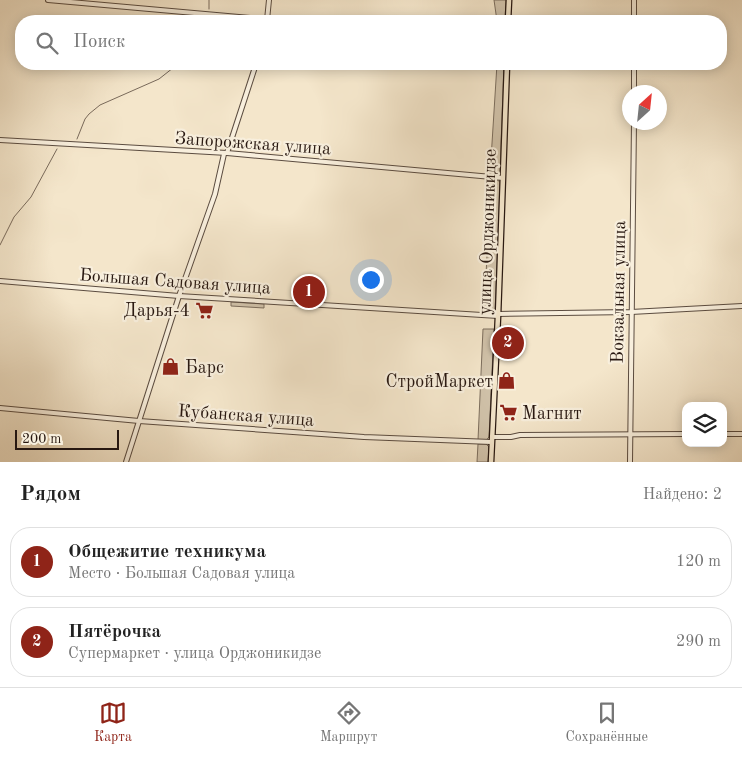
<!DOCTYPE html>
<html lang="ru">
<head>
<meta charset="utf-8">
<style>
  :root { --surface:#fff; --page:#f2f2f2; --text:#222; --muted:#767676; --line:#e0e0e0; --accent:#8f2418 }
  body { margin:0; font-family:"Old Standard TT",serif; background:var(--page); color:var(--text) }
  .controls { position:absolute; right:15px; bottom:15px; display:grid; overflow:hidden; border-radius:10px; box-shadow:0 2px 12px #0003 }
  .controls button { width:45px; height:45px; display:grid; place-items:center; padding:0; border:0; border-bottom:1px solid var(--line); background:var(--surface); color:var(--text); font:25px sans-serif }
  .compass { position:absolute; left:622px; top:85px; width:45px; height:45px; border-radius:50%; background:var(--surface); box-shadow:0 2px 12px #0003; rotate:27deg }
  .scale { position:absolute; left:15px; bottom:12px; width:104px; box-sizing:border-box; padding-left:5px; border:2px solid #281811; border-top:0; font-size:14px; line-height:18px; white-space:nowrap; color:#281811; -webkit-text-stroke:4px #f8efdd; paint-order:stroke }
  .you { position:absolute; left:370px; top:279px; width:18px; height:18px; margin:-12px; border:4px solid #fff; border-radius:50%; background:#1a73e8; box-shadow:0 0 0 8px #1a73e833 }
  .badge { display:grid; place-items:center; width:32px; height:32px; border-radius:50%; background:var(--accent); color:#fff; font-size:16px; font-weight:700 }
  .pin { position:absolute; translate:-50% -50%; border:2px solid #fff; box-shadow:0 1px 5px #0006 }
  .list { margin:0; padding:0; list-style:none }
  h2 { display:flex; justify-content:space-between; align-items:center; height:65px; margin:0; padding:0 20px; font-size:21px }
  h2 small { font-size:16px; font-weight:400; color:var(--muted) }
  .list li { display:grid; grid-template-columns:32px 1fr auto; gap:15px; align-items:center; box-sizing:border-box; height:70px; margin:0 10px 10px; padding:0 10px; border:1px solid var(--line); border-radius:20px }
  .list b { display:block; font-size:19px; white-space:nowrap }
  .list p { margin:0; font-size:16px; white-space:nowrap; color:var(--muted) }
  .list em { font-size:16px; font-style:normal; color:var(--muted) }
  .icon { flex:none; width:28px; height:28px; fill:none; stroke:currentColor; stroke-width:2; stroke-linecap:round; stroke-linejoin:round }
  .map { position:relative; flex:none; width:742px; height:462px; overflow:hidden }
  .search { position:absolute; background:var(--surface); box-shadow:0 2px 12px #0003; left:15px; right:15px; top:15px; height:55px; display:flex; align-items:center; gap:12px; box-sizing:border-box; padding:0 18px; border-radius:20px; color:var(--muted); font-size:19px }
  .sheet { height:225px; background:var(--surface) }
  nav { display:flex; justify-content:space-around; align-items:center; box-sizing:border-box; height:70px; border-top:1px solid var(--line); background:var(--surface); font-size:14px; color:var(--muted) }
  nav a { display:grid; justify-items:center; gap:2px }
  nav .on { color:var(--accent) }
  .map>svg:first-child { display:block }
  .green { fill:#d1c3ab; stroke:#7c6e5e }
  .lines { fill:none; stroke-linecap:round; stroke-linejoin:round }
  .stream { stroke:#796a5b; stroke-width:1 }
  .minor-casing { stroke:#5b4c40; stroke-width:6 }
  .major-casing { stroke:#281811; stroke-width:7 }
  .minor { stroke:#f8efdd; stroke-width:4 }
  .major { stroke:#f4e6cb; stroke-width:4.5 }
  .labels { text-anchor:middle; stroke-width:4.5; stroke-linejoin:round; paint-order:stroke }
  .street-label { font-size:18px; fill:#281811; stroke:#f8efdd }
  .poi-label { font-size:18px; fill:#281811; stroke:#f8efdd; text-anchor:end }
</style>
</head>
<body>
<div class="map">
<svg width="742" height="462" viewBox="0 0 742 462">
  <rect width="100%" height="100%" fill="#f4e6cb"/>
  <filter id="stains"><feTurbulence type="fractalNoise" baseFrequency=".004" numOctaves="4"/><feColorMatrix values="0 0 0 0 .2 0 0 0 0 .09 0 0 0 0 .02 0 0 0 .5 -.17"/></filter>
  <radialGradient id="worn" r=".72"><stop offset=".6" stop-color="#630" stop-opacity="0"/><stop offset="1" stop-color="#630" stop-opacity=".3"/></radialGradient>
  <!-- green -->
  <g class="green">
    <polygon points="494,0 506,0 505,21 497,21"/>
    <path d="M497,64H504L500,172C497,175 495,176 490,175Z"/>
    <polygon points="491,179 496,179 500,182 495,313 484,313"/>
    <polygon points="231,302 264,304 264,308 231,306"/>
    <polygon points="483,329 494,329 489,437 486,440 478,440"/>
    <polygon points="478,444 486,444 489,447 488,462 477,462"/>
  </g>
  <g class="lines">
    <!-- stream -->
    <g class="stream">
      <polyline points="209,9 209,0"/>
      <polyline points="206,21 207,20"/>
      <polyline points="77,139 85,119 89,114 100,105 159,79 178,64"/>
      <polyline points="0,245 14,217 31,197 57,149"/>
    </g>
    <defs>
      <g id="minor">
        <polyline points="48,0 284,21"/>
        <polyline points="267,20 269,0"/>
        <polyline points="634,21 634,0"/>
        <polyline points="634,92 634,64"/>
        <polyline points="0,140 227,153 503,178"/>
        <polyline points="227,153 256,64"/>
        <polyline points="0,281 179,296 498,316"/>
        <polyline points="498,314 631,312 742,306"/>
        <polyline points="0,408 139,421 364,437 491,442"/>
        <polyline points="723,434 742,434"/>
        <polyline points="492,437 511,437 520,435 686,434"/>
        <polyline points="126,462 179,296 215,194 224,154"/>
        <polyline points="630,462 634,122"/>
      </g>
      <g id="major">
        <polyline points="508,21 509,0"/>
        <polyline points="491,462 498,316 507,64"/>
      </g>
    </defs>
    <!-- minor casing -->
    <use href="#minor" class="minor-casing"/>
    <!-- major casing -->
    <use href="#major" class="major-casing"/>
    <!-- minor -->
    <use href="#minor" class="minor"/>
    <!-- major -->
    <use href="#major" class="major"/>
  </g>
  <!-- icons -->
  <defs>
    <symbol id="supermarket-bare" viewBox="-9 -9 18 18"><path d="M-6-5.5h2.5l.6 2H6L4.5 2H-2.5L-4.4-4H-6ZM-1.5 3.2a1.3 1.3 0 1 0 .1 0ZM3 3.2a1.3 1.3 0 1 0 .1 0Z" fill="#8f2418" stroke="#f8efdd" stroke-width="2.5" paint-order="stroke"/></symbol>
    <symbol id="shop-bare" viewBox="-9 -9 18 18"><path d="M-5-2.5h2.3a2.7 3.5 0 0 1 5.4 0H5L5.5 6h-11ZM-1.5-2.5h3a1.5 2.3 0 0 0-3 0Z" fill="#8f2418" stroke="#f8efdd" stroke-width="2.5" paint-order="stroke"/></symbol>
  </defs>
  <g fill-rule="evenodd">
    <use href="#supermarket-bare" x="192" y="298" width="25" height="25"/>
    <use href="#shop-bare" x="158" y="354" width="25" height="25"/>
    <use href="#shop-bare" x="494" y="368" width="25" height="25"/>
    <use href="#supermarket-bare" x="496" y="400" width="25" height="25"/>
  </g>
  <g class="labels">
    <!-- street labels -->
    <g class="street-label">
      <text transform="translate(253 143) rotate(4)" y="6">Запорожская улица</text>
      <text transform="translate(487 232) rotate(-88)" y="6">улица Орджоникидзе</text>
      <text transform="translate(175 281) rotate(4)" y="6">Большая Садовая улица</text>
      <text transform="translate(618 292) rotate(-89)" y="6">Вокзальная улица</text>
      <text transform="translate(246 415) rotate(4)" y="6">Кубанская улица</text>
    </g>
    <!-- poi labels -->
    <g class="poi-label">
      <text x="190" y="316">Дарья-4</text>
      <text x="185" y="373" text-anchor="start">Барс</text>
      <text x="493" y="387">СтройМаркет</text>
      <text x="522" y="419" text-anchor="start">Магнит</text>
    </g>
  </g>
  <rect width="100%" height="100%" filter="url(#stains)"/>
  <rect width="100%" height="100%" fill="url(#worn)"/>
</svg>
<div class="controls">
<button><svg class="icon" aria-label="layers" viewBox="0 0 24 24"><path d="M12 4l9 5-9 5-9-5zM3 14l9 5 9-5"/></svg></button>
</div>
<svg class="compass" viewBox="-18 -18 36 36"><path d="M0-13l5 13h-10z" fill="#e53935"/><path d="M0 13l5-13h-10z" fill="#767676"/></svg>
<div class="scale">200 m</div>
<div class="you"></div>
<div class="pin badge" style="left:309px;top:292px">1</div>
<div class="pin badge" style="left:508px;top:343px">2</div>
<div class="search"><svg class="icon" aria-label="search" viewBox="0 0 24 24"><circle cx="10" cy="10" r="6"/><path d="M15 15l6 6"/></svg>Поиск</div>
</div>
<section class="sheet">
<h2>Рядом<small>Найдено: 2</small></h2>
<ul class="list">
<li><span class="badge">1</span><div><b>Общежитие техникума</b><p>Место · Большая Садовая улица</p></div><em>120 m</em></li>
<li><span class="badge">2</span><div><b>Пятёрочка</b><p>Супермаркет · улица Орджоникидзе</p></div><em>290 m</em></li>
</ul>
</section>
<nav>
<a class="on"><svg class="icon" aria-label="map" viewBox="0 0 24 24"><path d="M3 6l6-2 6 2 6-2v14l-6 2-6-2-6 2zM9 4v14M15 6v14"/></svg>Карта</a>
<a><svg class="icon" aria-label="directions" viewBox="0 0 24 24"><path d="M12 3l9 9-9 9-9-9zM9 14v-3h6M13 9l2 2-2 2"/></svg>Маршрут</a>
<a><svg class="icon" aria-label="saved" viewBox="0 0 24 24"><path d="M7 4h10v16l-5-4-5 4z"/></svg>Сохранённые</a>
</nav>
</body>
</html>
